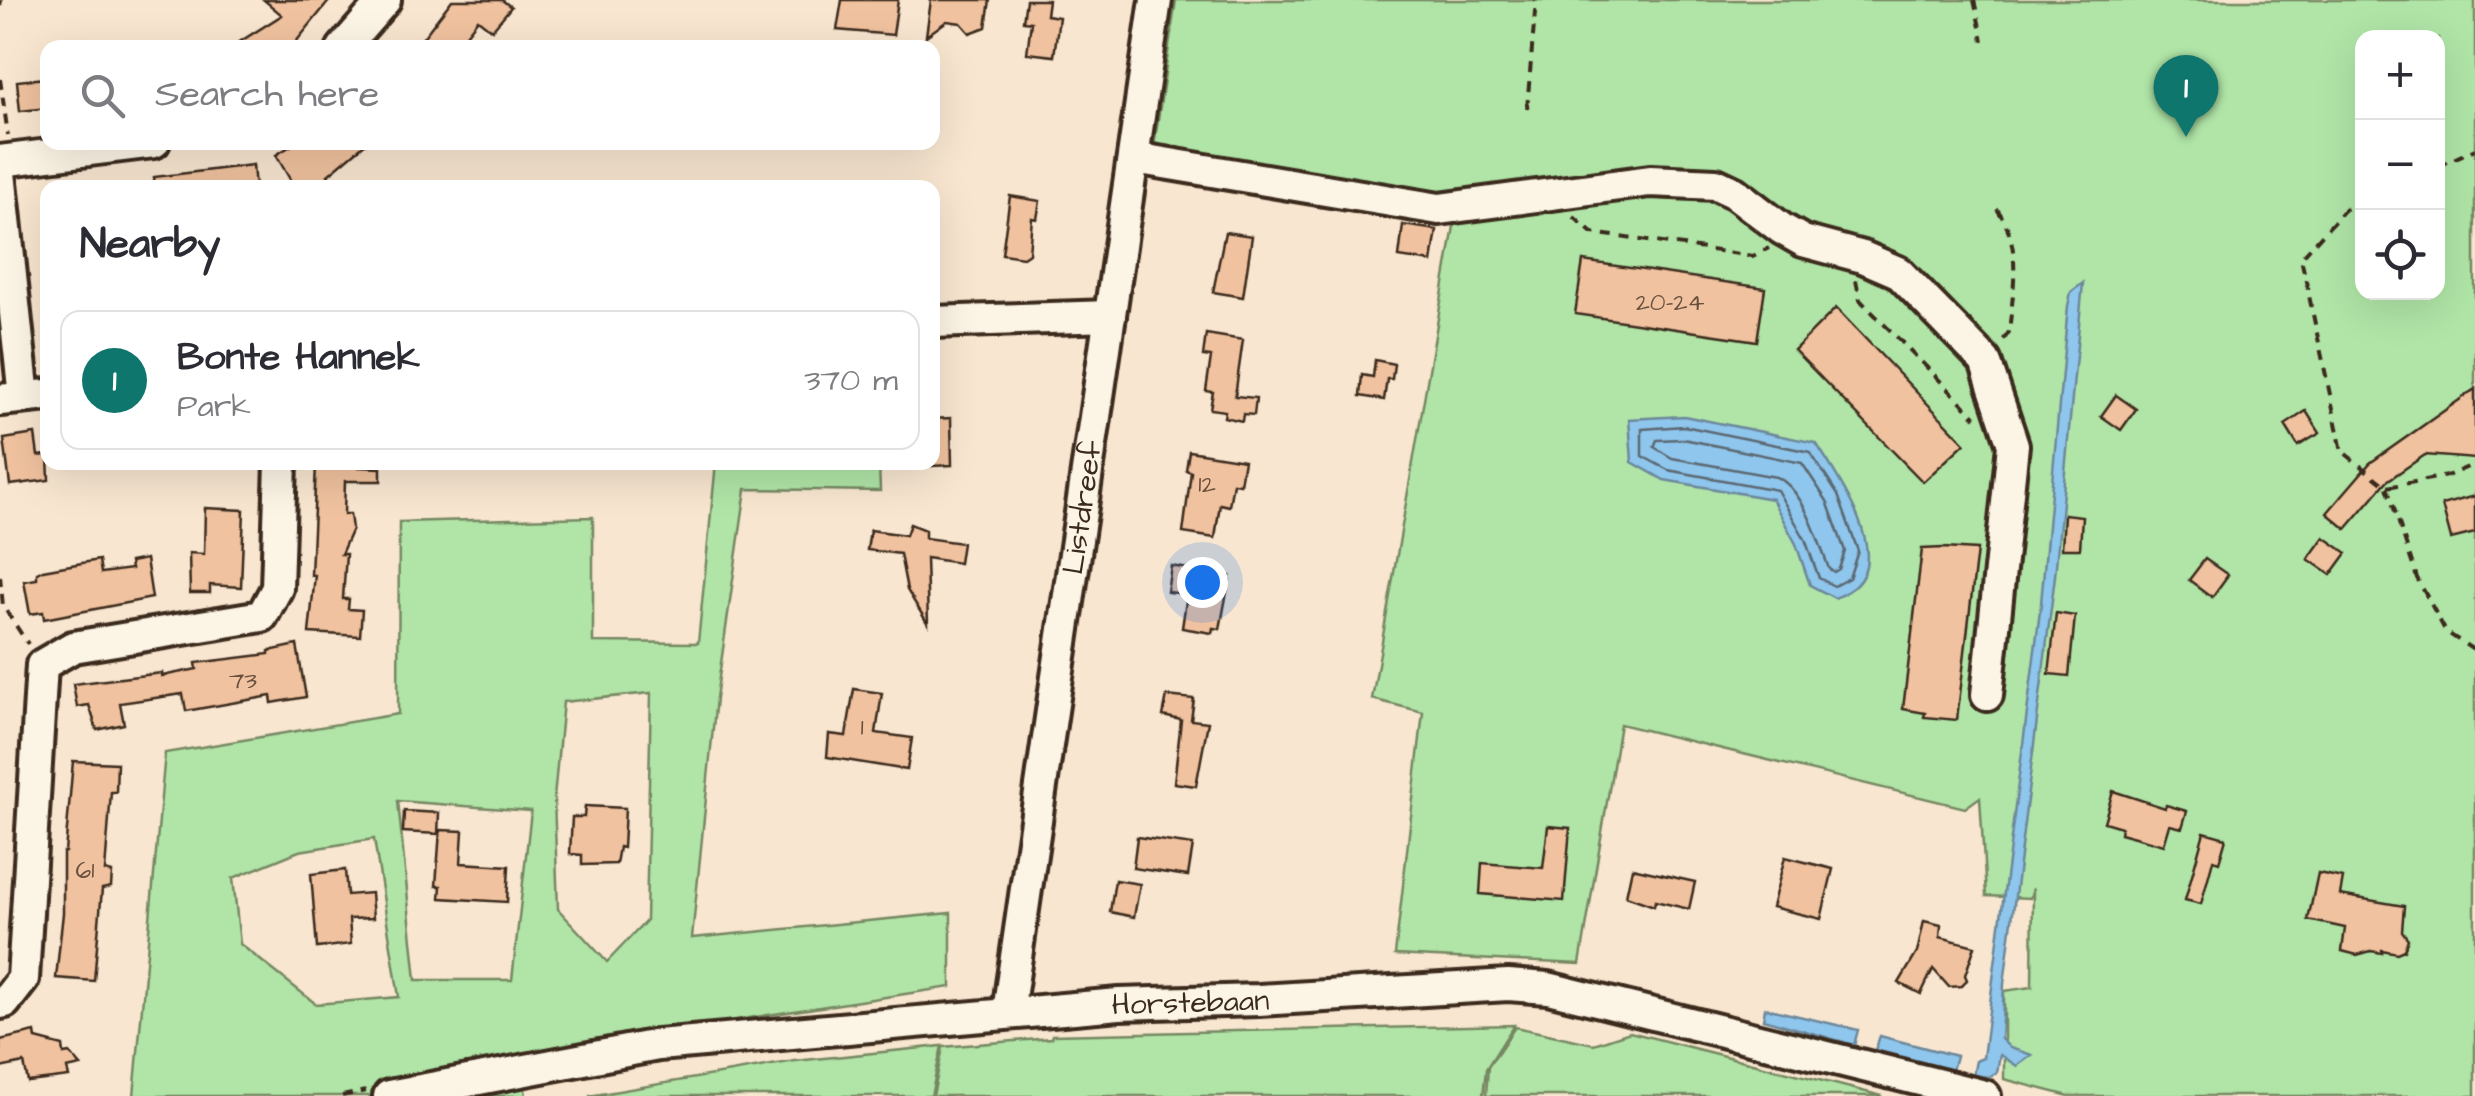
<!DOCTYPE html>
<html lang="en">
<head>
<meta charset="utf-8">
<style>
  :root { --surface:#fff; --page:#f7f7f7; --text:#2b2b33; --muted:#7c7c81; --line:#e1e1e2; --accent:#0f766e }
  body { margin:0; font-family:"Architects Daughter",sans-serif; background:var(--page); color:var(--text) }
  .controls { position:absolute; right:30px; top:30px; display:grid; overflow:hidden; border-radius:20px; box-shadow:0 10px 40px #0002 }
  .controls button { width:90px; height:90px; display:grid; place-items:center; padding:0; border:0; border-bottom:2px solid var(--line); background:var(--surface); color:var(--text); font:50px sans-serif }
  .you { position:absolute; left:1202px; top:582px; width:35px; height:35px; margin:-25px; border:8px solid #fff; border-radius:50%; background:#1a73e8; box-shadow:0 0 0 15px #1a73e833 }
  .badge { display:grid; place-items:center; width:65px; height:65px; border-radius:50%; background:var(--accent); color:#fff; font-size:32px; font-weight:700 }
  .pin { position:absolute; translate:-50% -82px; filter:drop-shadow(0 2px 5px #0008) }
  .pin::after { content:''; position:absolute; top:52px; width:35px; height:30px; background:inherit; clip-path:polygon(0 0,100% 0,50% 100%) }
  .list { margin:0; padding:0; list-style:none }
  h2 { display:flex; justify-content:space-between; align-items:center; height:130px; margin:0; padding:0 40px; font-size:42px }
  h2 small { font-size:32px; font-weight:400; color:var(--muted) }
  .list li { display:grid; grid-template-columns:65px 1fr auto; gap:30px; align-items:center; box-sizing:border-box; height:140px; margin:0 20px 20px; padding:0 20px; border:2px solid var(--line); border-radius:20px }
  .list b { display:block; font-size:38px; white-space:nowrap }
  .list p { margin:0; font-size:32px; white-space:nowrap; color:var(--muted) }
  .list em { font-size:32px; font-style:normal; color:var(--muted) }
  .icon { flex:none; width:55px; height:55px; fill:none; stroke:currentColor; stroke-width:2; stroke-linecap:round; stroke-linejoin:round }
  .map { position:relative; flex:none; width:2475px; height:1096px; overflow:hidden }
  .search { position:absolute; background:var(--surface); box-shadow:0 10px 40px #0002; left:40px; top:40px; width:900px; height:110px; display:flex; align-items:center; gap:25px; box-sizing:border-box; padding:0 35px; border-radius:20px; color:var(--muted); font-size:38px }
  .panel { position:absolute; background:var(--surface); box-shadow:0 10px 40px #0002; left:40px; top:180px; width:900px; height:290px; border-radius:20px }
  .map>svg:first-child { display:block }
  .green { fill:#b0e5a7; stroke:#768862; stroke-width:2.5; fill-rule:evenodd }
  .water { fill:#8ec6ed; stroke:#6d889a; stroke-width:2.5 }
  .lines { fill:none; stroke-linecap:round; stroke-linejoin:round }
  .shore { stroke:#5c6871; stroke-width:2.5 }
  .building { fill:#f0c29f; stroke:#3b2a1e; stroke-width:2.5 }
  .minor-casing { stroke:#3b2a1e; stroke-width:38 }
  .path { stroke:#3b2a1e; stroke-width:4; stroke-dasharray:10 8; stroke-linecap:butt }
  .minor { stroke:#fcf5e5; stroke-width:30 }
  .labels { text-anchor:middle; stroke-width:8; stroke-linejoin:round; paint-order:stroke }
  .number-label { font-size:25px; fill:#68503e }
  .street-label { font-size:30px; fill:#3b2a1e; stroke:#fcf5e5 }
</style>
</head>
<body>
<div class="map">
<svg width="2475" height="1096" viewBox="0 0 2475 1096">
  <rect width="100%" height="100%" fill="#f8e6d0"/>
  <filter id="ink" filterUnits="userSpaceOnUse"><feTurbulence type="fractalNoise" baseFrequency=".01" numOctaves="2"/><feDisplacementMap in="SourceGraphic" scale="20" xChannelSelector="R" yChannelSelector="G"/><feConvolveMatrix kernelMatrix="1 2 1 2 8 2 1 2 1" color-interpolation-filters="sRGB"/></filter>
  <g filter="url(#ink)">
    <!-- green -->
    <g class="green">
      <path d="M1176,0H2475V1096H2069L2004,1079V991L2032,987L2033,888L2030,898L1986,896L1980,797L1965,808L1620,724L1580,964L1395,955L1423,712L1372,699L1457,209L1154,146ZM2362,38H2438V292H2362Z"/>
      <path d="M716,463H879L880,491L746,489L716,698L692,938L951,913V987L520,1053L526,1096H134L165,753L398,714L399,522L593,517V642L698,643ZM651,693L646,921L607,962L558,909L554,798L563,702ZM398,801L531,811L512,980H416ZM374,839L399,997L316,1004L240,944L233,878L299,851Z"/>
      <polygon points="1514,1025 1486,1069 1483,1096 933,1096 943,1047 1051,1038 1052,1035"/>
      <polygon points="1515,1027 1594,1044 1630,1032 1882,1096 1486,1096 1488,1067"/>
      <polygon points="942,1046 931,1096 589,1096 795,1061"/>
    </g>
    <!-- water -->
    <g class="water">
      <polygon points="2083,283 2055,576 2004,984 2001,1039 2010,1048 2032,1055 2017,1066 2000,1055 1997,1072 1989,1077 1973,1075 1976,1061 1983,1058 2041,603 2068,306 2071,292"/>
      <path d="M1684,416L1816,443C1836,474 1891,553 1855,586C1850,591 1841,595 1835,598L1810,585L1796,544L1772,499L1664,480L1632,462L1629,419Z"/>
      <polygon points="1765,1008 1858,1030 1854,1045 1763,1019"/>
      <polygon points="1880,1036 1956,1056 1952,1070 1875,1050"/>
    </g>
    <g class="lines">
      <!-- shore -->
      <g class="shore">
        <polygon points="1684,426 1810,452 1838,495 1858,551 1849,578 1834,586 1819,578 1805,539 1777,490 1668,470 1642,456 1642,429"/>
        <path d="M1683,439L1802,463L1827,501L1845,551L1839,569L1834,572L1829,569C1819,542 1803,487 1776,477L1672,458L1654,447L1657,440Z"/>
      </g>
    </g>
    <!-- building -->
    <g class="building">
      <polygon points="264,0 330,0 291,48 230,48 282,15"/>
      <polygon points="452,0 502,0 511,7 492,30 478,19 455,48 415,48"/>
      <polygon points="842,0 898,0 893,35 837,30"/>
      <polygon points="931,0 990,0 986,27 970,33 961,23 947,21 926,36"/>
      <polygon points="1026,0 1048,0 1046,15 1059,17 1054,56 1027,53 1031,22 1023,21"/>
      <polygon points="46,78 48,108 20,111 17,81"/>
      <polygon points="297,142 367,142 328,175 331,180 320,188 295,188 276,155"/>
      <polygon points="253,165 255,188 155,188 154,177"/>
      <polygon points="1010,196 1040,201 1037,219 1032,218 1029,253 1023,257 1002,254"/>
      <polygon points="1403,225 1437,230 1432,262 1399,257"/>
      <polygon points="1225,232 1252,236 1243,297 1213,292"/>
      <polygon points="1583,261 1765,288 1757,341 1575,314"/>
      <polygon points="1836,308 1965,443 1923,482 1794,350"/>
      <polygon points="1206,334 1243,340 1235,396 1256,398 1254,415 1243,414 1242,421 1224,417 1225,411 1210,409 1213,392 1206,391 1211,357 1203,356"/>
      <polygon points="1375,360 1394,364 1392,379 1387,379 1384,400 1360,396 1362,375 1373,377"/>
      <polygon points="2475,389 2475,459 2425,455 2387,481 2346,529 2327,513 2370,463"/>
      <polygon points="2116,395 2136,409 2121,430 2101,416"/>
      <polygon points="2306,411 2320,433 2298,446 2285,425"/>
      <polygon points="951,418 952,465 932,466 932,419"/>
      <polygon points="35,434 38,456 48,455 49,480 10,485 4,439"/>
      <polygon points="1189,451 1244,460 1240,484 1233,483 1229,506 1220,504 1215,538 1183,533 1191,472 1186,470"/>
      <polygon points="316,465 381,468 381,481 345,481 344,514 350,514 352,529 341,554 346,554 343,599 349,599 348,609 362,610 360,636 309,633 315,575 311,575"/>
      <polygon points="2475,496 2475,533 2451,539 2442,505"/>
      <polygon points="205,508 244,510 241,587 210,585 210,593 190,593 189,553 204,554"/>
      <polygon points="2064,514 2082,516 2080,549 2062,549"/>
      <polygon points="910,524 925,530 925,538 962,543 959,563 926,558 928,624 907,590 900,554 867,550 870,530 906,535"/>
      <polygon points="2324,537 2347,553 2331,575 2308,559"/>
      <polygon points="1943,548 1977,550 1957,720 1924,717 1925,713 1903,709 1922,549"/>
      <polygon points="146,559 152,598 44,619 43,612 30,614 24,581 37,579 37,573 43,570 99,560 101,573 131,569 130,562"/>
      <polygon points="2205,559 2228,575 2212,597 2189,580"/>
      <polygon points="1171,566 1230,576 1220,629 1213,628 1212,633 1182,628 1187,594 1167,592"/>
      <polygon points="2056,613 2075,616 2069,676 2049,674"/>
      <polygon points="297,645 306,697 272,703 271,696 186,711 183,694 120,703 124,724 97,730 89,705 77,707 73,684 162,673 162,676 197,669 196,663 269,654 269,651"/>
      <polygon points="854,689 882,693 876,733 912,738 907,770 827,757 829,734 846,736"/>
      <polygon points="1167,696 1194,699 1191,720 1208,722 1196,786 1174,783 1181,720 1163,716"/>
      <polygon points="73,761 117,763 116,792 111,792 105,871 112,873 111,887 102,889 94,981 56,978 63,913 63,852 65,852"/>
      <polygon points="2113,791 2165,808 2166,805 2187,811 2182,828 2170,825 2164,845 2120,833 2121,827 2104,822"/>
      <polygon points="585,806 625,808 623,848 619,847 616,864 582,865 582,855 570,854 572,817 584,817"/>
      <polygon points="404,811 439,813 438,834 403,832"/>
      <polygon points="1548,826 1570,828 1564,901 1480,894 1482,863 1543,868"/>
      <polygon points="440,830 463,831 461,863 509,866 507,902 440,898 441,886 436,886"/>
      <polygon points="2204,832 2226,838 2219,862 2213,860 2201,904 2185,900"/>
      <polygon points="1137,837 1193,845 1188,876 1133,868"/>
      <polygon points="1785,857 1833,869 1821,919 1772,907"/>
      <polygon points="1632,868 1695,882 1689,909 1655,901 1654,906 1626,896"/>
      <polygon points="345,870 347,895 371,893 373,918 349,919 351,944 317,948 311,874"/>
      <polygon points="2318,873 2343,878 2340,895 2404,906 2402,931 2408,939 2404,950 2397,953 2382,950 2382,953 2371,951 2357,955 2342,951 2345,928 2308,920"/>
      <polygon points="1115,880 1140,884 1134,917 1110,912"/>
      <polygon points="1924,921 1941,925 1940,937 1975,946 1965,975 1967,980 1961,986 1949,987 1933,969 1921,994 1899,983 1917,953"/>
      <polygon points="35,1032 36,1039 63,1046 64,1054 70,1053 81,1066 67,1069 69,1077 28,1082 24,1063 0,1068 0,1040"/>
    </g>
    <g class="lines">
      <defs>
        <g id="minor">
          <polyline points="343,48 385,0"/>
          <polyline points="1134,158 1439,209 1650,181 1716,184 1735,193 1782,229 1803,241 1863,257 1898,272 1985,361 2013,445 1987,695"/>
          <polyline points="0,161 154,142"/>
          <polyline points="0,173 24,397"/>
          <polyline points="932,322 1110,316"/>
          <polyline points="0,400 48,395"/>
          <polyline points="0,1003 5,1002 23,979 42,665 73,647 262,616 277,588 281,462"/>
          <path id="s1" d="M1008,1012L1156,0"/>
          <path id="s2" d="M389,1096L658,1045L1119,1004L1259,1000L1508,985L1548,988L1985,1096"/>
        </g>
      </defs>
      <!-- minor casing -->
      <use href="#minor" class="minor-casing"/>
      <!-- path -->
      <g class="path">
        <polyline points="1974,0 1983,41"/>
        <polyline points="0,6 1,0"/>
        <polyline points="0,79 8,135"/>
        <polyline points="1527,109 1536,0"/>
        <polyline points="2438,166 2475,149"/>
        <polyline points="2362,199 2349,205 2301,258 2342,451 2387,487 2447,476 2475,464"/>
        <path d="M1997,209C2023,245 2013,290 2009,332L2002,342"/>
        <polyline points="1574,217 1592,233 1753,256 1769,248"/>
        <polyline points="1856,280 1860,300 1976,417"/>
        <polyline points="2387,487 2417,578 2446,632 2475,651"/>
        <polyline points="0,576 3,606 28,644"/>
        <polyline points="342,1096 366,1091"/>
      </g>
      <!-- minor -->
      <use href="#minor" class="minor"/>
    </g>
  </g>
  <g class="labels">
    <!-- number labels -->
    <g class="number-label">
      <text x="1670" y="310">20-24</text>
      <text x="1207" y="492">12</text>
      <text x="243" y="688">73</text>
      <text x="862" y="735">1</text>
      <text x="85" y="878">61</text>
    </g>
    <!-- street labels -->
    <g class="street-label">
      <text dy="10" stroke="none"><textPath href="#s1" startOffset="510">Listdreef</textPath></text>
      <text dy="10" stroke="none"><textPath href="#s2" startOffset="808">Horstebaan</textPath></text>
    </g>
  </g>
</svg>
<div class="controls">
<button>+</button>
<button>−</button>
<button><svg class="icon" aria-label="locate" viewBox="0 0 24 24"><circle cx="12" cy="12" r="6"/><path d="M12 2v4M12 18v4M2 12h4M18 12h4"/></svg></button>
</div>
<div class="you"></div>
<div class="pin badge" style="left:2186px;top:137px">1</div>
<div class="search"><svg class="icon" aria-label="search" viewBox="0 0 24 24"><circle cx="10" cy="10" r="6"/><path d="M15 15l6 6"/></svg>Search here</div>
<section class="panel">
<h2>Nearby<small></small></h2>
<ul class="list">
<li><span class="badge">1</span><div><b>Bonte Hannek</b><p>Park</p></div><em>370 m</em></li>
</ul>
</section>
</div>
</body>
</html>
